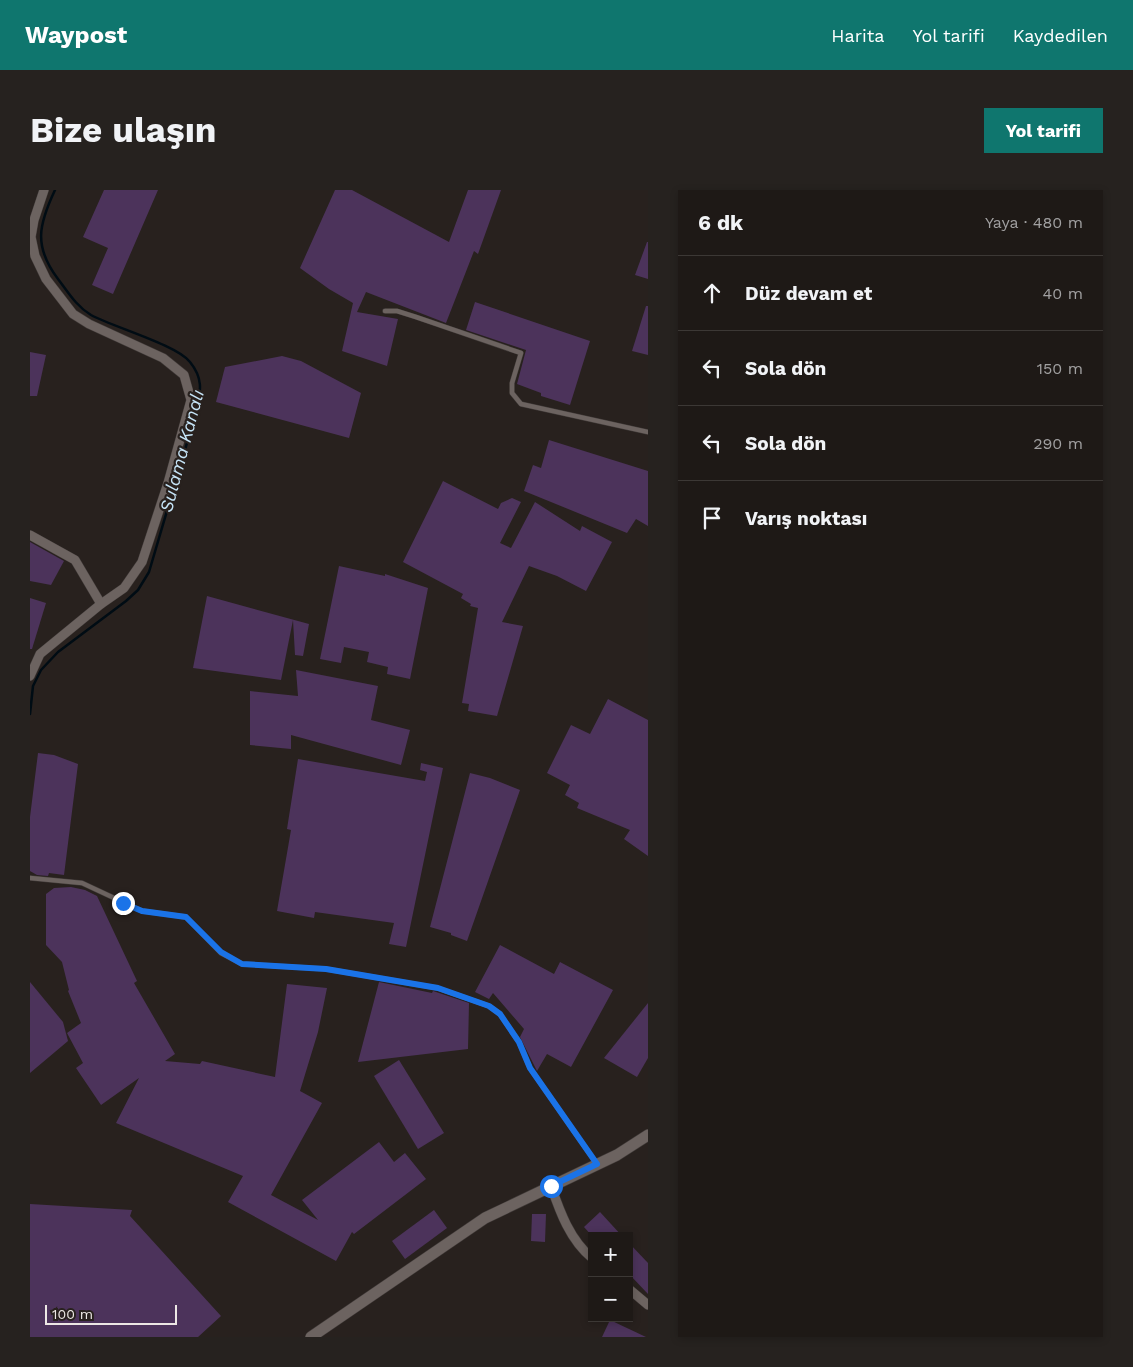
<!DOCTYPE html>
<html lang="tr">
<head>
<meta charset="utf-8">
<style>
  :root { --surface:#1e1916; --page:#26221f; --text:#f1f3f6; --muted:#a1a0a1; --line:#3c3835; --accent:#0f766e }
  body { margin:0; font-family:"Work Sans",sans-serif; background:var(--page); color:var(--text) }
  .controls { position:absolute; right:15px; bottom:15px; display:grid; overflow:hidden; border-radius:0px; box-shadow:0 2px 8px #0003 }
  .controls button { width:45px; height:45px; display:grid; place-items:center; padding:0; border:0; border-bottom:1px solid var(--line); background:var(--surface); color:var(--text); font:25px sans-serif }
  .scale { position:absolute; left:15px; bottom:12px; width:132px; box-sizing:border-box; padding-left:5px; border:2px solid #ede8e5; border-top:0; font-size:14px; line-height:18px; white-space:nowrap; color:#ede8e5; -webkit-text-stroke:4px #28211e; paint-order:stroke }
  .stop { position:absolute; width:15px; height:15px; margin:-11px; border:4px solid #1a73e8; border-radius:50%; background:#fff }
  .stop.end { background:#1a73e8; border-color:#fff; box-shadow:0 1px 5px #0008 }
  .list { margin:0; padding:0; list-style:none }
  h2 { display:flex; justify-content:space-between; align-items:center; height:65px; margin:0; padding:0 20px; font-size:21px }
  h2 small { font-size:16px; font-weight:400; color:var(--muted) }
  .list li { display:grid; grid-template-columns:32px 1fr auto; gap:15px; align-items:center; box-sizing:border-box; height:75px; padding:0 20px; border-top:1px solid var(--line) }
  .list b { display:block; font-size:19px; white-space:nowrap }
  .list em { font-size:16px; font-style:normal; color:var(--muted) }
  .icon { flex:none; width:28px; height:28px; fill:none; stroke:currentColor; stroke-width:2; stroke-linecap:round; stroke-linejoin:round }
  .map { position:relative; flex:none; width:618px; height:1147px; overflow:hidden; border-radius:0px }
  header { display:flex; align-items:center; gap:30px; box-sizing:border-box; height:70px; padding:0 25px; background:var(--accent); color:#fff }
  header strong { font-size:24px }
  nav { display:flex; gap:28px; margin-inline-start:auto; font-size:18px }
  .intro { display:flex; align-items:center; justify-content:space-between; box-sizing:border-box; height:120px; padding:0 30px }
  h1 { margin:0; font-size:35px }
  .button { padding:12px 22px; border-radius:0px; background:var(--accent); color:#fff; font-size:18px; font-weight:700 }
  main { display:flex; gap:30px; padding:0 30px }
  aside { flex:1; background:var(--surface); border-radius:0px; box-shadow:0 2px 8px #0003 }
  .map>svg:first-child { display:block }
  .lines { fill:none; stroke-linecap:round; stroke-linejoin:round }
  .stream { stroke:#000c14; stroke-width:2.5 }
  .building { fill:#4c335b }
  .service-casing { stroke:#413b39; stroke-width:5.5 }
  .minor-casing { stroke:#413b39; stroke-width:10 }
  .tertiary-casing { stroke:#413b39; stroke-width:12 }
  .service { stroke:#6c6360; stroke-width:4.5 }
  .minor { stroke:#6c6360; stroke-width:9 }
  .tertiary { stroke:#6c6360; stroke-width:11 }
  .route { stroke:#1a73e8; stroke-width:6 }
  .labels { text-anchor:middle; stroke-width:4.5; stroke-linejoin:round; paint-order:stroke }
  .water-label { font-size:18px; font-style:italic; fill:#c6e5f8; stroke:#28211e }
</style>
</head>
<body>
<header>
<strong>Waypost</strong>
<nav><a>Harita</a><a>Yol tarifi</a><a>Kaydedilen</a></nav>
</header>
<div class="intro"><h1>Bize ulaşın</h1><a class="button">Yol tarifi</a></div>
<main>
<div class="map">
<svg width="618" height="1147" viewBox="0 0 618 1147">
  <rect width="100%" height="100%" fill="#28211e"/>
  <g class="lines">
    <!-- stream -->
    <path class="stream" d="M0,524L3,496L11,480L28,462L96,411L108,400L119,382L167,219C171,200 173,188 160,172C147,155 83,137 61,125C46,116 38,102 28,89C3,56 9,34 25,0"/>
  </g>
  <!-- building -->
  <g class="building">
    <polygon points="74,0 128,0 83,104 62,95 78,58 53,47"/>
    <polygon points="305,0 322,0 419,52 438,0 471,0 448,64 444,61 416,133 336,102 327,122 368,129 357,176 312,161 323,113 299,99 270,78"/>
    <polygon points="617,52 618,52 618,89 605,85"/>
    <polygon points="445,112 560,151 540,215 511,206 511,203 487,194 496,160 436,140"/>
    <polygon points="616,116 618,116 618,165 602,161"/>
    <polygon points="0,162 16,165 7,206 0,206"/>
    <polygon points="252,166 271,171 331,203 319,248 186,212 195,177"/>
    <polygon points="519,250 618,281 618,336 606,329 597,343 494,301 503,275 511,278"/>
    <polygon points="413,291 468,319 471,313 482,308 491,312 470,353 481,358 505,312 550,341 552,336 582,352 556,401 527,386 499,376 472,432 493,436 467,526 438,521 439,514 432,513 448,418 440,416 441,414 431,408 433,404 373,372"/>
    <polygon points="0,352 34,371 21,395 0,391"/>
    <polygon points="309,376 355,386 355,384 398,398 380,489 357,484 358,477 337,472 339,462 314,457 311,473 290,469"/>
    <polygon points="177,406 279,434 273,466 265,465 263,430 251,490 163,478"/>
    <polygon points="0,408 16,413 2,459 0,459"/>
    <polygon points="266,480 348,496 341,530 380,540 371,575 261,545 261,559 220,555 220,501 268,506"/>
    <polygon points="578,509 618,530 618,666 594,649 600,640 547,618 549,613 535,605 540,595 517,583 541,535 560,544"/>
    <polygon points="8,563 24,565 48,574 34,685 19,683 18,686 7,685 0,681 0,627"/>
    <polygon points="268,569 395,591 397,582 390,580 391,573 413,578 376,757 359,754 364,733 285,722 284,728 247,721 261,640 257,639"/>
    <polygon points="440,583 460,588 490,600 437,751 421,745 421,743 400,737"/>
    <polygon points="41,697 55,700 67,706 107,791 104,793 145,864 135,871 170,874 172,871 245,887 257,794 297,798 288,842 270,901 292,913 241,1005 288,1030 272,1010 349,952 364,972 375,963 396,989 324,1044 322,1042 306,1071 198,1012 213,986 86,933 109,888 71,915 46,878 53,873 37,843 51,833 38,801 39,800 32,772 16,755 16,704 24,698"/>
    <polygon points="470,755 524,784 530,772 583,800 541,877 517,864 507,881 490,847 494,839 463,803 459,809 445,802"/>
    <polygon points="0,792 33,832 38,851 0,883"/>
    <polygon points="349,792 402,803 403,801 439,813 438,859 328,872"/>
    <polygon points="618,813 618,868 607,887 574,868"/>
    <polygon points="369,870 414,943 388,959 344,886"/>
    <polygon points="0,1014 102,1020 100,1026 191,1126 168,1147 0,1147"/>
    <polygon points="404,1020 417,1038 375,1069 362,1051"/>
    <polygon points="570,1022 592,1046 562,1046 554,1037"/>
    <polygon points="502,1024 516,1024 515,1052 501,1051"/>
    <polygon points="599,1053 618,1073 618,1104 599,1084"/>
    <polygon points="580,1130 616,1147 572,1147"/>
  </g>
  <g class="lines">
    <defs>
      <g id="service">
        <polyline points="355,121 367,121 386,127 491,163 482,193 482,203 491,214 618,242"/>
        <polyline points="0,688 52,693 112,721 156,727 191,763 212,774 296,779 407,798 459,816 470,824 489,852 500,878 566,973"/>
      </g>
      <g id="minor">
        <polyline points="0,345 45,370 71,414"/>
        <polyline points="0,486 10,464 71,414 94,398 112,372 138,293 161,210 154,185 133,168 59,134 43,124 16,89 5,66 1,47 4,30 14,0"/>
        <path d="M521,996C530,1022 540,1050 562,1068"/>
        <polyline points="599,1099 618,1115"/>
      </g>
      <polyline id="tertiary" points="281,1147 455,1028 587,965 618,945"/>
    </defs>
    <!-- service casing -->
    <use href="#service" class="service-casing"/>
    <!-- minor casing -->
    <use href="#minor" class="minor-casing"/>
    <!-- tertiary casing -->
    <use href="#tertiary" class="tertiary-casing"/>
    <!-- service -->
    <use href="#service" class="service"/>
    <!-- minor -->
    <use href="#minor" class="minor"/>
    <!-- tertiary -->
    <use href="#tertiary" class="tertiary"/>
  </g>
  <g class="lines">
    <!-- route -->
    <polyline class="route" points="93,713 112,721 156,727 191,762 212,774 296,779 408,798 459,816 470,824 489,852 500,878 567,974 521,996"/>
  </g>
  <g class="labels">
    <!-- water labels -->
    <g class="water-label">
      <text transform="translate(152 261) rotate(-75)" y="6">Sulama Kanalı</text>
    </g>
  </g>
</svg>
<div class="controls">
<button>+</button>
<button>−</button>
</div>
<div class="scale">100 m</div>
<div class="stop" style="left:521px;top:996px"></div>
<div class="stop end" style="left:93px;top:713px"></div>
</div>
<aside>
<h2>6 dk<small>Yaya · 480 m</small></h2>
<ul class="list">
<li><svg class="icon" aria-label="ahead" viewBox="0 0 24 24"><path d="M12 20V5M6 11l6-6 6 6"/></svg><div><b>Düz devam et</b></div><em>40 m</em></li>
<li><svg class="icon" aria-label="left" viewBox="0 0 24 24"><path d="M17 20v-9H6M10 6l-5 5 5 5"/></svg><div><b>Sola dön</b></div><em>150 m</em></li>
<li><svg class="icon" aria-label="left" viewBox="0 0 24 24"><path d="M17 20v-9H6M10 6l-5 5 5 5"/></svg><div><b>Sola dön</b></div><em>290 m</em></li>
<li><svg class="icon" aria-label="arrive" viewBox="0 0 24 24"><path d="M6 21V4h12l-3 4 3 4H6"/></svg><div><b>Varış noktası</b></div></li>
</ul>
</aside>
</main>
</body>
</html>
